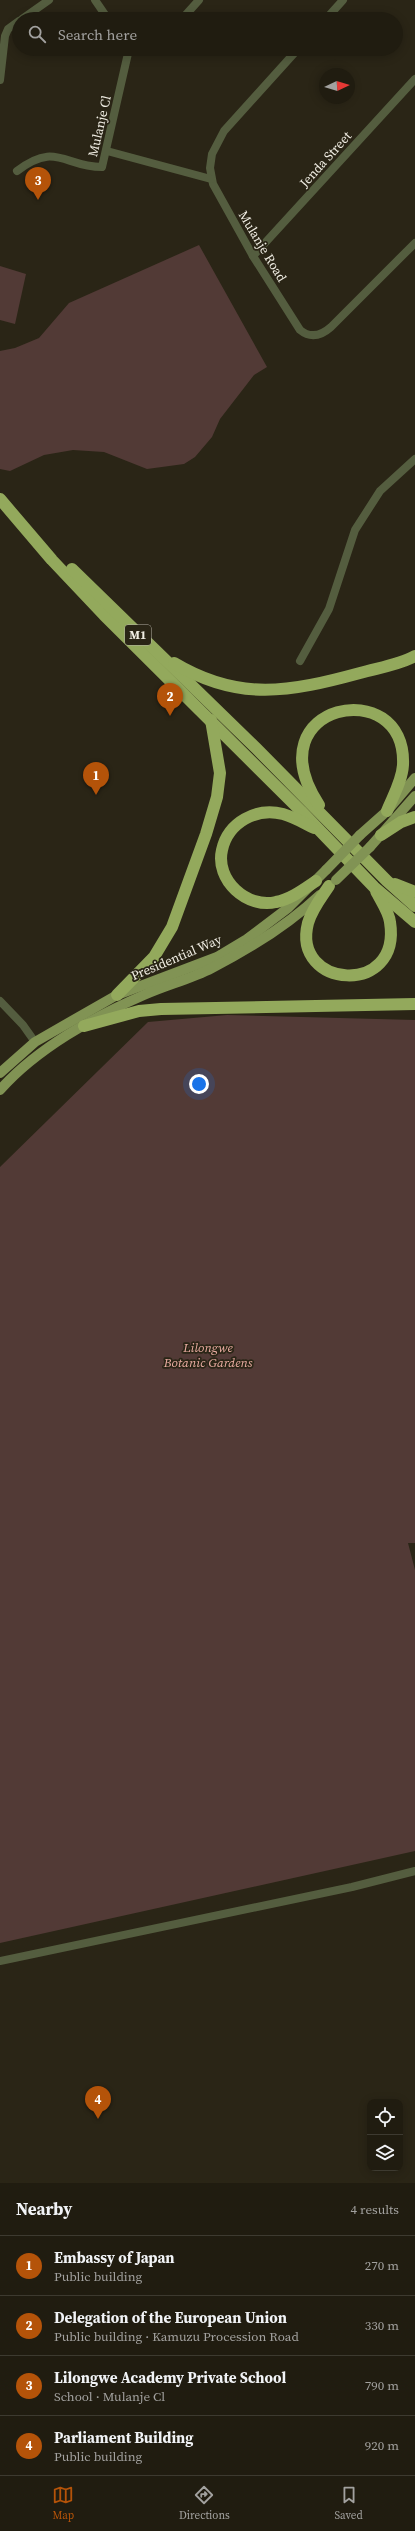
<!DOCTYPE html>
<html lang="en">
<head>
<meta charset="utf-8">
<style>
  :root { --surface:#201c10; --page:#2d291e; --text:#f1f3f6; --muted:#a2a19f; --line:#3d3a30; --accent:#b45309 }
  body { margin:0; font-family:"Source Serif 4",serif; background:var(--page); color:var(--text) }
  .controls { position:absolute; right:12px; bottom:12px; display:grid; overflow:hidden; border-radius:8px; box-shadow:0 2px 10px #0003 }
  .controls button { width:36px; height:36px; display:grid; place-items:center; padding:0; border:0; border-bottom:1px solid var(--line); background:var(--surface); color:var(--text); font:20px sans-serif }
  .compass { position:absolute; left:319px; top:68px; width:36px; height:36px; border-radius:50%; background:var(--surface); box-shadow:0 2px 10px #0003; rotate:86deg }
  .you { position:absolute; left:199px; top:1084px; width:14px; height:14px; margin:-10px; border:3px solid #fff; border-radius:50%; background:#1a73e8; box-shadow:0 0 0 6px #1a73e833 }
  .badge { display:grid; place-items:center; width:26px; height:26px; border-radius:50%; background:var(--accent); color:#fff; font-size:13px; font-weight:700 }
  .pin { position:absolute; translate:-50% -33px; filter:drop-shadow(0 1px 2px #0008) }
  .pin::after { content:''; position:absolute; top:21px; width:14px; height:12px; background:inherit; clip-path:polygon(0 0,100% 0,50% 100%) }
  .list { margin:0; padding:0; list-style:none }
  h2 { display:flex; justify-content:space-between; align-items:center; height:52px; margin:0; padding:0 16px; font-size:17px }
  h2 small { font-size:13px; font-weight:400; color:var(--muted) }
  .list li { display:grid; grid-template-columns:26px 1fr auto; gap:12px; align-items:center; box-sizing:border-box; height:60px; padding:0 16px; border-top:1px solid var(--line) }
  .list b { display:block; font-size:15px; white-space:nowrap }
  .list p { margin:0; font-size:13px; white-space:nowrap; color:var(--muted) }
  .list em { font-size:13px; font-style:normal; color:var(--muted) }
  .icon { flex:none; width:22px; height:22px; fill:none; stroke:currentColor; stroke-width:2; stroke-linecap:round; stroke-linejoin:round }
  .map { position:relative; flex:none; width:415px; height:2183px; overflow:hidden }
  .search { position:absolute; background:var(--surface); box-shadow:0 2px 10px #0003; left:12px; right:12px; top:12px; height:44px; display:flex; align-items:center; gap:10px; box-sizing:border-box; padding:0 14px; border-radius:22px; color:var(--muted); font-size:15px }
  .sheet { height:292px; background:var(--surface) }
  nav { display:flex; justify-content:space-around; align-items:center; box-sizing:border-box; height:56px; border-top:1px solid var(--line); background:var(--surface); font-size:11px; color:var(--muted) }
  nav a { display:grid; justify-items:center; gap:2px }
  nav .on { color:var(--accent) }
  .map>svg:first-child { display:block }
  .green { fill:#523a36 }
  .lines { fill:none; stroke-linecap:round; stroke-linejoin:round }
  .minor { stroke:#545d3f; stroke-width:8 }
  .major { stroke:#819354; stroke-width:10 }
  .highway { stroke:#93a95c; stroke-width:12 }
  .major-bridge { stroke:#819354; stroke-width:10 }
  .labels { text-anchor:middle; stroke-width:3.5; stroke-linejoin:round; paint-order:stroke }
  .shield { fill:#2a2516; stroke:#b5b1a6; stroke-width:1 }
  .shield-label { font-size:12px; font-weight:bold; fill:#f0ede3 }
  .street-label { font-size:13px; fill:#f0ede3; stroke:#2a2516 }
  .park-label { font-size:13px; font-style:italic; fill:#ebada2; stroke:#2a2516 }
</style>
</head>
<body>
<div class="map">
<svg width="415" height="2183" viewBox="0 0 415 2183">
  <rect width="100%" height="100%" fill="#2a2516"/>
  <!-- green -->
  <g class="green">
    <polygon points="199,245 267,367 254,375 220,419 212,437 195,457 184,464 147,469 104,452 73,450 44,455 10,471 0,469 0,351 15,348 39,338 69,303"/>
    <polygon points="0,266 26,274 15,324 0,320"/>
    <polygon points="227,1015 415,1020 415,1543 408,1543 415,1570 415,1851 0,1943 0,1167 148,1022"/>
  </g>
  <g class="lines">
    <!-- minor -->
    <g class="minor">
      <polyline points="95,0 108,19"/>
      <polyline points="22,19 49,0"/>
      <polyline points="182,19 199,0"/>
      <polyline points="326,19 343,0"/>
      <path d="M298,49L224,131L212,154L210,168L213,184L253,256L300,330C311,339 322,335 331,327L415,243"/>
      <polyline points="0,80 5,36 8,29 19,21"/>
      <polyline points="107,151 211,179"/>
      <path d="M17,171C56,141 64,167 102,167L129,49"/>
      <polyline points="253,256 415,79"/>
      <polyline points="300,661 329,609 355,530 380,491 415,459"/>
      <polyline points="0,1001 23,1025 35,1042"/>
      <polyline points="0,1961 352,1887 415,1871"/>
    </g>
    <!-- major -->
    <g class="major">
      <polyline points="360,835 387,811 415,778"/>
      <polyline points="370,847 415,796"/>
      <polyline points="0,1073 35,1042 117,995 217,957 247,939 288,908 326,870"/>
      <path d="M0,1090C36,1049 95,1016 144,995C166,985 191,979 212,968C251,948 288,925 320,895"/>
    </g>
    <!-- highway -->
    <g class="highway">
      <polyline points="0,499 52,560 104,615 301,811 374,887 415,922"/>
      <polyline points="72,569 256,748 387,881 415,906"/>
      <path d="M174,663C239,702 290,692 360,673C377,668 399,665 415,656"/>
      <path d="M319,805C252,703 407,673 403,765C402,781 393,796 387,811"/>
      <path d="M314,828C304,823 294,817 283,814C257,807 228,822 222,850C215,880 247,909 276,902C291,899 304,889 316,881"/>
      <polyline points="381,835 401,822 415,817"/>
      <polyline points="395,884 415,892"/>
      <path d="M329,886C321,898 312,909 308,923C291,989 402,997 390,922C389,912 381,901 376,891"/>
      <polyline points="117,995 154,957 172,927 206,834 217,797 220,773 211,720"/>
      <polyline points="84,1026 139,1011 161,1009 415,1004"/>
    </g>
    <!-- major-bridge -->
    <g class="major-bridge">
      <polyline points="326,870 360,835"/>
      <polyline points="336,880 370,847"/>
    </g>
  </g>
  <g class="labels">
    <!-- shield labels -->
    <rect class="shield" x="125" y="625" width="26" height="20" rx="3"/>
    <g class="shield-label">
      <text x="138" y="639">M1</text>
    </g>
    <!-- street labels -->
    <g class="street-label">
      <text transform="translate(99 126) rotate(-77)" y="5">Mulanje Cl</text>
      <text transform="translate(325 159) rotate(-48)" y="5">Jenda Street</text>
      <text transform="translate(263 246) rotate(59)" y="5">Mulanje Road</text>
      <text transform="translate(176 957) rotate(-23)" y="5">Presidential Way</text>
    </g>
    <!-- park labels -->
    <g class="park-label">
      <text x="208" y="1352">Lilongwe<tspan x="208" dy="15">Botanic Gardens</tspan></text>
    </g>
  </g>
</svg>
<div class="controls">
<button><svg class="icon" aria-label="locate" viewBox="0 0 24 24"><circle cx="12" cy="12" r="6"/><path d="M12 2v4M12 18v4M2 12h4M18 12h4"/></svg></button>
<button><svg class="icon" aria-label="layers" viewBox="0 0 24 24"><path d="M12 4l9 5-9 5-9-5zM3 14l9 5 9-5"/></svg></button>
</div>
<svg class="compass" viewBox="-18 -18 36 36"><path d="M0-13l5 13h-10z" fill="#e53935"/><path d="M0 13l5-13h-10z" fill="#a2a19f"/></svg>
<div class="you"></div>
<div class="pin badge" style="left:96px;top:795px">1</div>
<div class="pin badge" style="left:170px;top:716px">2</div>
<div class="pin badge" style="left:38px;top:200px">3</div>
<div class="pin badge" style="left:98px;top:2119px">4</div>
<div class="search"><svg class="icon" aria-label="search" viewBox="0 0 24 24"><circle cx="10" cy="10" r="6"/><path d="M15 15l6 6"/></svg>Search here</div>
</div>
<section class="sheet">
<h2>Nearby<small>4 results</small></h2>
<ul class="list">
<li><span class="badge">1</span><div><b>Embassy of Japan</b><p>Public building</p></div><em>270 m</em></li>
<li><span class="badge">2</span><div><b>Delegation of the European Union</b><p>Public building · Kamuzu Procession Road</p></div><em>330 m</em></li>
<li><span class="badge">3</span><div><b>Lilongwe Academy Private School</b><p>School · Mulanje Cl</p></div><em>790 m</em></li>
<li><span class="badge">4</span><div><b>Parliament Building</b><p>Public building</p></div><em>920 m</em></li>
</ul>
</section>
<nav>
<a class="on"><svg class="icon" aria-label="map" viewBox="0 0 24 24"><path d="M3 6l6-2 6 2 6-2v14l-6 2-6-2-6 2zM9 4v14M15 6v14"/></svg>Map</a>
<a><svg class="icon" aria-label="directions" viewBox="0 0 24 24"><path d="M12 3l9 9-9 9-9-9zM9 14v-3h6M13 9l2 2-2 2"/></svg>Directions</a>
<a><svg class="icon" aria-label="saved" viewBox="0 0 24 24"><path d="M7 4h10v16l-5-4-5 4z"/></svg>Saved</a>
</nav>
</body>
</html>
